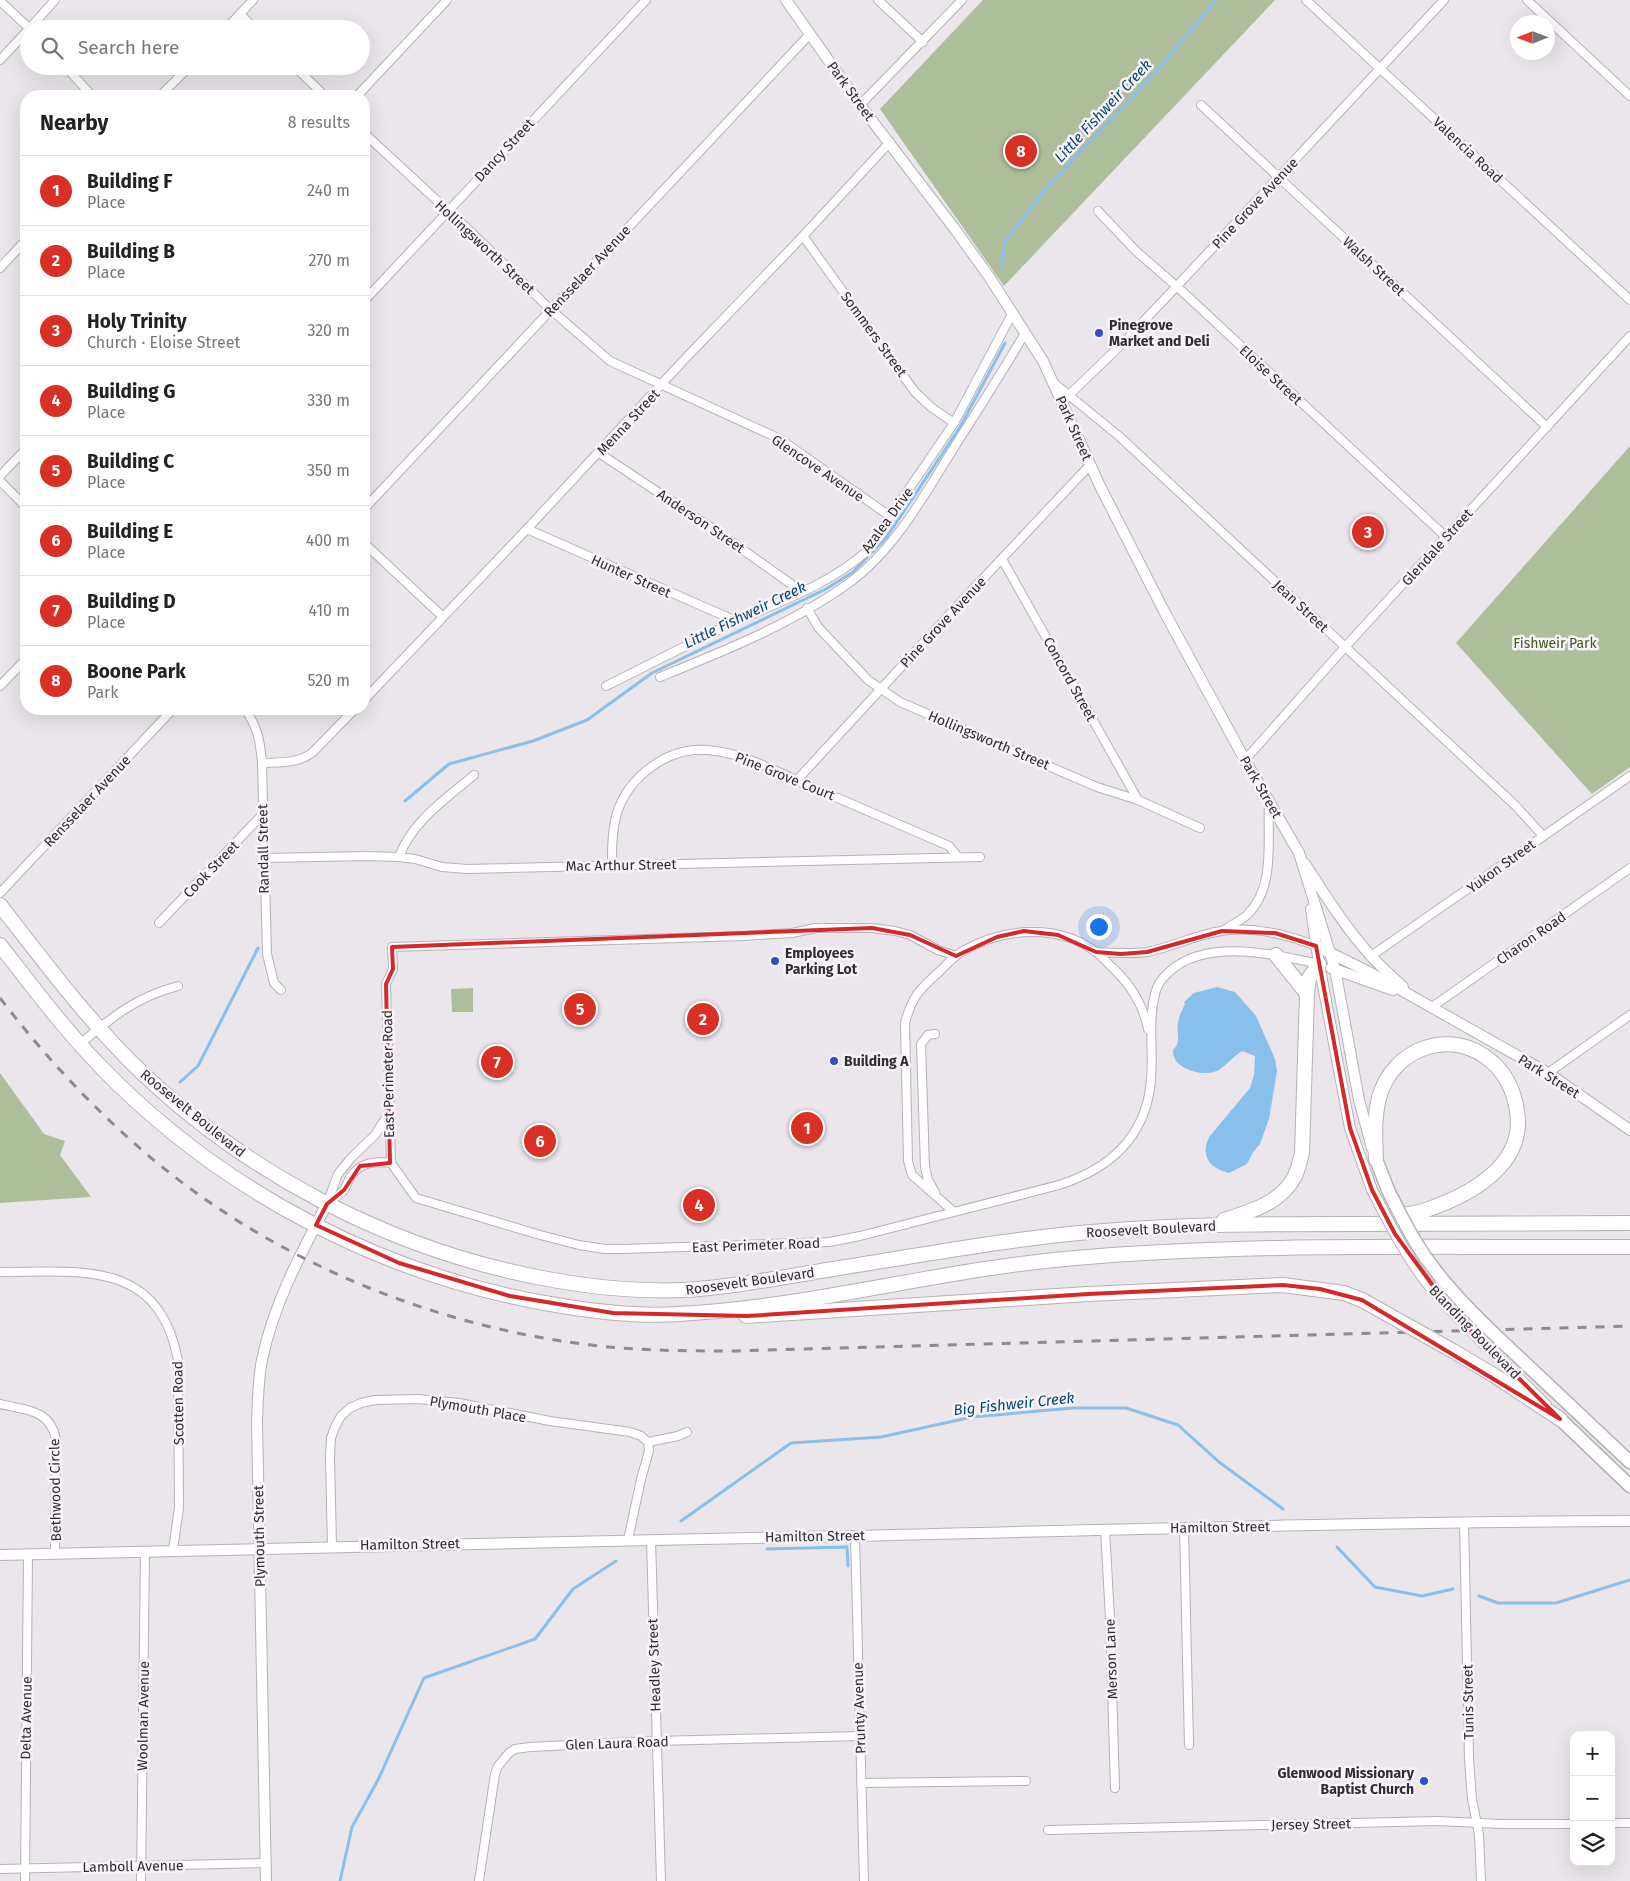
<!DOCTYPE html>
<html lang="en">
<head>
<meta charset="utf-8">
<style>
  :root { --surface:#fff; --page:#f6f6f6; --text:#222; --muted:#767676; --line:#e0e0e0; --accent:#d93025 }
  body { margin:0; font-family:"Fira Sans",sans-serif; background:var(--page); color:var(--text) }
  .controls { position:absolute; right:15px; bottom:15px; display:grid; overflow:hidden; border-radius:10px; box-shadow:0 5px 20px #0002 }
  .controls button { width:45px; height:45px; display:grid; place-items:center; padding:0; border:0; border-bottom:1px solid var(--line); background:var(--surface); color:var(--text); font:25px sans-serif }
  .compass { position:absolute; left:1510px; top:15px; width:45px; height:45px; border-radius:50%; background:var(--surface); box-shadow:0 5px 20px #0002; rotate:269deg }
  .you { position:absolute; left:1098px; top:926px; width:18px; height:18px; margin:-12px; border:4px solid #fff; border-radius:50%; background:#1a73e8; box-shadow:0 0 0 8px #1a73e833 }
  .badge { display:grid; place-items:center; width:32px; height:32px; border-radius:50%; background:var(--accent); color:#fff; font-size:16px; font-weight:700 }
  .pin { position:absolute; translate:-50% -50%; border:2px solid #fff; box-shadow:0 1px 5px #0006 }
  .list { margin:0; padding:0; list-style:none }
  h2 { display:flex; justify-content:space-between; align-items:center; height:65px; margin:0; padding:0 20px; font-size:21px }
  h2 small { font-size:16px; font-weight:400; color:var(--muted) }
  .list li { display:grid; grid-template-columns:32px 1fr auto; gap:15px; align-items:center; box-sizing:border-box; height:70px; padding:0 20px; border-top:1px solid var(--line) }
  .list b { display:block; font-size:19px; white-space:nowrap }
  .list p { margin:0; font-size:16px; white-space:nowrap; color:var(--muted) }
  .list em { font-size:16px; font-style:normal; color:var(--muted) }
  .icon { flex:none; width:28px; height:28px; fill:none; stroke:currentColor; stroke-width:2; stroke-linecap:round; stroke-linejoin:round }
  .map { position:relative; flex:none; width:1630px; height:1881px; overflow:hidden }
  .search { position:absolute; background:var(--surface); box-shadow:0 5px 20px #0002; left:20px; top:20px; width:350px; height:55px; display:flex; align-items:center; gap:12px; box-sizing:border-box; padding:0 18px; border-radius:28px; color:var(--muted); font-size:19px }
  .panel { position:absolute; background:var(--surface); box-shadow:0 5px 20px #0002; left:20px; top:90px; width:350px; height:625px; border-radius:20px }
  .map>svg:first-child { display:block }
  .green { fill:#aebe9a }
  .water { fill:#89bfeb }
  .lines { fill:none; stroke-linecap:round; stroke-linejoin:round }
  .stream { stroke:#89bfeb; stroke-width:3 }
  .minor-casing { stroke:#b6b1b7; stroke-width:10 }
  .tertiary-casing { stroke:#b6b1b7; stroke-width:12 }
  .primary-casing { stroke:#b6b1b7; stroke-width:15 }
  .trunk-casing { stroke:#b6b1b7; stroke-width:16 }
  .minor { stroke:#fff; stroke-width:8 }
  .tertiary { stroke:#fff; stroke-width:10 }
  .primary { stroke:#fff; stroke-width:12 }
  .trunk { stroke:#fff; stroke-width:14 }
  .rail { stroke:#8e8a8f; stroke-width:3; stroke-dasharray:9 9; stroke-linecap:butt }
  .tertiary-bridge-casing { stroke:#b6b1b7; stroke-width:12; stroke-linecap:butt }
  .primary-bridge-casing { stroke:#b6b1b7; stroke-width:15; stroke-linecap:butt }
  .trunk-bridge-casing { stroke:#b6b1b7; stroke-width:16; stroke-linecap:butt }
  .tertiary-bridge { stroke:#fff; stroke-width:10 }
  .primary-bridge { stroke:#fff; stroke-width:12 }
  .trunk-bridge { stroke:#fff; stroke-width:14 }
  .marked { fill:none; stroke:#d62828; stroke-width:4; stroke-linejoin:round }
  .poi-dot { fill:#3050c1; stroke:#f9f3f9; stroke-width:2 }
  .labels { text-anchor:middle; stroke-width:5; stroke-linejoin:round; paint-order:stroke }
  .street-label { font-size:14px; fill:#2f2d30; stroke:#f9f3f9 }
  .poi-label { font-size:14px; font-weight:bold; fill:#2f2d30; stroke:#f9f3f9; text-anchor:start }
  .park-label { font-size:14px; fill:#435a1c; stroke:#f9f3f9 }
  .water-label { font-size:15px; font-style:italic; fill:#044870; stroke:#f9f3f9 }
</style>
</head>
<body>
<div class="map">
<svg width="1630" height="1881" viewBox="0 0 1630 1881">
  <rect width="100%" height="100%" fill="#ebe5ec"/>
  <!-- green -->
  <g class="green">
    <polygon points="983,0 1275,0 1004,286 880,109"/>
    <polygon points="1630,446 1630,767 1592,794 1456,643"/>
    <polygon points="473,988 473,1012 452,1012 451,989"/>
    <polygon points="0,1073 44,1134 65,1141 60,1155 91,1197 0,1203"/>
  </g>
  <!-- water -->
  <path class="water" d="M1217,987L1235,992L1256,1016L1275,1059L1277,1071L1269,1119L1260,1144L1253,1152L1247,1164L1229,1173C1210,1168 1200,1157 1209,1137L1250,1088L1254,1075L1255,1056L1242,1051C1234,1056 1223,1068 1217,1071C1202,1077 1172,1069 1173,1050C1182,1042 1176,1033 1178,1023C1179,1016 1182,1010 1185,1004L1184,1002L1194,993Z"/>
  <g class="lines">
    <!-- stream -->
    <g class="stream">
      <polyline points="1002,268 1005,241 1050,184 1155,73 1216,0"/>
      <polyline points="405,801 449,764 533,741 587,720 652,673 826,589 853,572 886,538 960,427 1005,343"/>
      <polyline points="180,1082 198,1066 258,948"/>
      <polyline points="681,1521 791,1443 881,1437 972,1417 1073,1408 1126,1408 1178,1425 1219,1462 1283,1509"/>
      <polyline points="1337,1547 1375,1587 1422,1596 1453,1589"/>
      <polyline points="767,1549 847,1547 848,1566"/>
      <polyline points="1479,1596 1498,1603 1556,1603 1630,1580"/>
      <polyline points="340,1881 352,1827 378,1780 424,1678 535,1639 573,1589 616,1561"/>
    </g>
    <defs>
      <g id="minor">
        <polyline points="878,0 923,42"/>
        <polyline points="1306,0 1630,300"/>
        <polyline points="1527,0 1630,96"/>
        <polyline points="0,1 30,29"/>
        <polyline points="240,14 255,29"/>
        <polyline points="29,29 55,0"/>
        <polyline points="226,29 253,0"/>
        <polyline points="0,60 29,29"/>
        <polyline points="65,66 92,96"/>
        <polyline points="294,66 325,96"/>
        <polyline points="160,96 190,66"/>
        <polyline points="357,96 447,0"/>
        <polyline points="860,105 962,0"/>
        <polyline points="1201,105 1547,427"/>
        <polyline points="364,133 472,233 551,310 610,361 780,439 891,517"/>
        <polyline points="1098,211 1136,251 1183,292 1446,537"/>
        <polyline points="803,236 915,392 931,407 954,423"/>
        <polyline points="0,268 26,240"/>
        <polyline points="364,301 646,0"/>
        <polyline points="1054,383 1120,437 1516,806 1543,836"/>
        <polyline points="1067,397 1124,342 1176,287 1444,0"/>
        <polyline points="599,453 712,528 791,584 800,593"/>
        <polyline points="0,476 26,449"/>
        <polyline points="0,481 26,507"/>
        <polyline points="364,509 810,34"/>
        <polyline points="527,529 736,621"/>
        <polyline points="364,543 443,617"/>
        <polyline points="1002,559 1138,800"/>
        <polyline points="807,608 818,627 868,680 900,702 1097,787 1138,800 1200,828"/>
        <path d="M660,677C724,651 792,624 849,583C895,550 926,492 955,446C979,408 1003,371 1025,333"/>
        <polyline points="0,686 26,659"/>
        <path d="M606,686C649,665 692,642 735,622C781,601 828,585 866,552L954,423L1012,314"/>
        <polyline points="364,700 527,529 682,362 803,236 890,142"/>
        <path d="M245,709C258,728 260,740 262,763L267,954L274,983L281,990"/>
        <polyline points="1245,760 1345,647 1630,336"/>
        <path d="M262,763C280,762 296,764 312,753L355,709"/>
        <polyline points="797,780 961,602 1090,465"/>
        <path d="M399,857C412,821 446,799 474,775"/>
        <polyline points="264,858 368,856 399,857 415,859 442,867 467,869 980,857"/>
        <path d="M612,866C612,848 612,830 617,813C629,776 668,747 707,750C740,752 773,770 803,783C852,804 901,825 949,846L958,857"/>
        <polyline points="0,893 173,709"/>
        <polyline points="159,923 262,815"/>
        <path d="M1224,930C1231,925 1240,921 1247,915C1276,887 1267,840 1269,804"/>
        <path d="M1096,952C1113,953 1130,954 1147,952C1172,947 1195,935 1221,931C1254,926 1286,934 1316,946"/>
        <path d="M956,956L938,950L910,935L895,931L872,928H816L792,933L743,936L392,947L393,969L386,984L391,1163L416,1198L540,1235L579,1245L605,1249H624L829,1242L860,1236L1059,1185C1106,1170 1142,1141 1150,1089C1155,1057 1147,1025 1155,994C1157,985 1162,978 1169,972C1206,938 1274,954 1319,964"/>
        <polyline points="1371,956 1630,776"/>
        <polyline points="1432,1007 1630,868"/>
        <polyline points="935,1034 928,1035 921,1044 925,1167 928,1180 935,1192"/>
        <path d="M80,1044C112,1017 136,997 178,986"/>
        <polyline points="1548,1073 1630,1015"/>
        <path d="M329,1203C333,1199 340,1195 344,1190C347,1186 348,1180 351,1176C361,1162 375,1161 391,1163"/>
        <polyline points="327,1204 338,1174 351,1158 375,1135 389,1113"/>
        <path d="M953,1211L912,1175L908,1161L905,1023C912,996 920,989 940,971C947,964 954,956 963,951C1003,928 1058,923 1096,952C1102,956 1107,963 1113,968C1130,984 1144,1006 1148,1029"/>
        <path d="M0,1272C81,1272 160,1259 178,1361L179,1508L173,1550"/>
        <path d="M0,1404C25,1410 51,1409 56,1440L55,1553"/>
        <polyline points="648,1442 678,1436 687,1432"/>
        <polyline points="1464,1522 1469,1759 1472,1799 1479,1835 1481,1881"/>
        <polyline points="1184,1527 1189,1745"/>
        <polyline points="1105,1529 1110,1618 1115,1788"/>
        <polyline points="855,1536 864,1881"/>
        <polyline points="651,1540 661,1881"/>
        <polyline points="332,1546 330,1457 331,1438 335,1427 341,1416 350,1408 361,1403 375,1400 418,1399 459,1403 550,1421 630,1432 641,1436 648,1442 649,1451 641,1479 628,1540"/>
        <polyline points="861,1783 1026,1781"/>
        <polyline points="1611,1823 1630,1823"/>
        <polyline points="1048,1830 1438,1821 1501,1824 1574,1824"/>
        <polyline points="0,1869 266,1863"/>
        <polyline points="25,1881 28,1554"/>
        <polyline points="141,1881 145,1551"/>
        <polyline points="479,1881 495,1774 498,1766 509,1753 515,1749 530,1747 656,1741 860,1736"/>
      </g>
      <g id="tertiary">
        <polyline points="786,0 860,105 954,228 990,278 1043,361 1100,486 1165,613 1245,760 1299,853 1335,969 1359,1100 1372,1148"/>
        <path d="M1305,864C1325,895 1345,927 1370,955C1380,966 1392,976 1403,987"/>
        <polyline points="1311,909 1319,964 1350,1128 1372,1190"/>
        <polyline points="1316,946 1369,972 1548,1073 1630,1130"/>
        <polyline points="1331,968 1393,990"/>
        <polyline points="1488,1348 1546,1405"/>
        <path d="M0,1555C284,1547 568,1542 852,1536C1111,1530 1371,1522 1630,1521"/>
        <path d="M266,1881L257,1421C258,1400 258,1380 262,1360C273,1305 301,1253 327,1204"/>
      </g>
      <g id="primary">
        <polyline points="1376,1159 1388,1190"/>
        <polyline points="1508,1347 1630,1462"/>
        <polyline points="1560,1419 1630,1486"/>
      </g>
      <g id="trunk">
        <path d="M0,905C42,959 83,1014 131,1062C242,1172 389,1249 542,1278C589,1287 636,1292 684,1290C734,1287 783,1277 833,1269C915,1256 997,1241 1079,1233C1171,1224 1263,1224 1354,1224C1446,1223 1538,1223 1630,1223"/>
        <path d="M0,945C32,986 64,1029 101,1067C222,1192 385,1277 556,1305C597,1312 638,1317 679,1314C809,1307 935,1271 1064,1259C1252,1242 1441,1248 1630,1247"/>
        <polyline points="1276,955 1307,994"/>
        <path d="M1376,1159C1375,1139 1374,1118 1379,1098C1392,1048 1452,1026 1492,1062C1507,1075 1514,1091 1517,1111C1526,1165 1470,1195 1426,1210C1414,1214 1401,1215 1389,1217"/>
        <path d="M1224,1220C1252,1211 1281,1203 1295,1176C1298,1169 1300,1161 1302,1153L1307,994L1309,978L1319,964"/>
        <polyline points="746,1316 1088,1294 1283,1285 1344,1293 1362,1300"/>
        <polyline points="1453,1351 1495,1376 1560,1419"/>
      </g>
    </defs>
    <!-- minor casing -->
    <use href="#minor" class="minor-casing"/>
    <!-- tertiary casing -->
    <use href="#tertiary" class="tertiary-casing"/>
    <!-- primary casing -->
    <use href="#primary" class="primary-casing"/>
    <!-- trunk casing -->
    <use href="#trunk" class="trunk-casing"/>
    <!-- minor -->
    <use href="#minor" class="minor"/>
    <!-- tertiary -->
    <use href="#tertiary" class="tertiary"/>
    <!-- primary -->
    <use href="#primary" class="primary"/>
    <!-- trunk -->
    <use href="#trunk" class="trunk"/>
    <!-- rail -->
    <path class="rail" d="M0,998C43,1054 90,1105 143,1151C267,1258 429,1326 591,1345C640,1351 688,1351 736,1351L1630,1326"/>
    <defs>
      <path id="tertiary-bridge" d="M1372,1190C1389,1222 1405,1255 1427,1283C1446,1306 1467,1327 1488,1348"/>
      <path id="primary-bridge" d="M1388,1190C1401,1216 1414,1243 1432,1266C1454,1296 1481,1322 1508,1347"/>
      <polyline id="trunk-bridge" points="1362,1300 1453,1351"/>
    </defs>
    <!-- tertiary-bridge casing -->
    <use href="#tertiary-bridge" class="tertiary-bridge-casing"/>
    <!-- primary-bridge casing -->
    <use href="#primary-bridge" class="primary-bridge-casing"/>
    <!-- trunk-bridge casing -->
    <use href="#trunk-bridge" class="trunk-bridge-casing"/>
    <!-- tertiary-bridge -->
    <use href="#tertiary-bridge" class="tertiary-bridge"/>
    <!-- primary-bridge -->
    <use href="#primary-bridge" class="primary-bridge"/>
    <!-- trunk-bridge -->
    <use href="#trunk-bridge" class="trunk-bridge"/>
  </g>
  <!-- marked area -->
  <path class="marked" d="M872,928L910,935L956,956L997,937L1024,931L1058,935L1096,952L1121,954L1147,952L1222,931L1275,933L1316,946L1350,1128L1372,1190L1395,1234L1453,1313L1560,1419L1362,1300L1320,1289L1283,1285L1088,1294L747,1316L613,1313L510,1296L399,1263L316,1225L327,1204L344,1190L360,1166L390,1163L386,984L393,969L392,947Z"/>
  <!-- markers -->
  <g class="poi-dot">
    <circle cx="1099" cy="333" r="5"/>
    <circle cx="775" cy="961" r="5"/>
    <circle cx="834" cy="1061" r="5"/>
    <circle cx="1424" cy="1781" r="5"/>
  </g>
  <g class="labels">
    <!-- street labels -->
    <g class="street-label">
      <text transform="translate(851 91) rotate(54)" y="5">Park Street</text>
      <text transform="translate(504 150) rotate(-47)" y="5">Dancy Street</text>
      <text transform="translate(1468 150) rotate(43)" y="5">Valencia Road</text>
      <text transform="translate(1255 203) rotate(-47)" y="5">Pine Grove Avenue</text>
      <text transform="translate(485 247) rotate(43)" y="5">Hollingsworth Street</text>
      <text transform="translate(1374 266) rotate(43)" y="5">Walsh Street</text>
      <text transform="translate(587 271) rotate(-47)" y="5">Rensselaer Avenue</text>
      <text transform="translate(874 334) rotate(54)" y="5">Sommers Street</text>
      <text transform="translate(1271 375) rotate(43)" y="5">Eloise Street</text>
      <text transform="translate(628 422) rotate(-47)" y="5">Menna Street</text>
      <text transform="translate(1074 428) rotate(66)" y="5">Park Street</text>
      <text transform="translate(818 468) rotate(34)" y="5">Glencove Avenue</text>
      <text transform="translate(887 520) rotate(-54)" y="5">Azalea Drive</text>
      <text transform="translate(701 521) rotate(34)" y="5">Anderson Street</text>
      <text transform="translate(1437 547) rotate(-48)" y="5">Glendale Street</text>
      <text transform="translate(631 576) rotate(24)" y="5">Hunter Street</text>
      <text transform="translate(1301 606) rotate(43)" y="5">Jean Street</text>
      <text transform="translate(943 622) rotate(-47)" y="5">Pine Grove Avenue</text>
      <text transform="translate(1070 679) rotate(61)" y="5">Concord Street</text>
      <text transform="translate(989 740) rotate(23)" y="5">Hollingsworth Street</text>
      <text transform="translate(785 776) rotate(22)" y="5">Pine Grove Court</text>
      <text transform="translate(1261 787) rotate(60)" y="5">Park Street</text>
      <text transform="translate(87 801) rotate(-47)" y="5">Rensselaer Avenue</text>
      <text transform="translate(263 849) rotate(-91)" y="5">Randall Street</text>
      <text transform="translate(621 865) rotate(-1)" y="5">Mac Arthur Street</text>
      <text transform="translate(1501 866) rotate(-36)" y="5">Yukon Street</text>
      <text transform="translate(211 869) rotate(-46)" y="5">Cook Street</text>
      <text transform="translate(1531 938) rotate(-35)" y="5">Charon Road</text>
      <text transform="translate(388 1074) rotate(-91)" y="5">East Perimeter Road</text>
      <text transform="translate(1549 1076) rotate(32)" y="5">Park Street</text>
      <text transform="translate(193 1113) rotate(39)" y="5">Roosevelt Boulevard</text>
      <text transform="translate(1151 1229) rotate(-3)" y="5">Roosevelt Boulevard</text>
      <text transform="translate(756 1245) rotate(-2)" y="5">East Perimeter Road</text>
      <text transform="translate(750 1281) rotate(-8)" y="5">Roosevelt Boulevard</text>
      <text transform="translate(1475 1332) rotate(46)" y="5">Blanding Boulevard</text>
      <text transform="translate(178 1403) rotate(-91)" y="5">Scotten Road</text>
      <text transform="translate(478 1409) rotate(10)" y="5">Plymouth Place</text>
      <text transform="translate(55 1490) rotate(-91)" y="5">Bethwood Circle</text>
      <text transform="translate(1220 1527) rotate(-1)" y="5">Hamilton Street</text>
      <text transform="translate(259 1536) rotate(-91)" y="5">Plymouth Street</text>
      <text transform="translate(815 1536) rotate(-1)" y="5">Hamilton Street</text>
      <text transform="translate(410 1544) rotate(-1)" y="5">Hamilton Street</text>
      <text transform="translate(1111 1659) rotate(-92)" y="5">Merson Lane</text>
      <text transform="translate(654 1665) rotate(-92)" y="5">Headley Street</text>
      <text transform="translate(1468 1702) rotate(-91)" y="5">Tunis Street</text>
      <text transform="translate(859 1708) rotate(-92)" y="5">Prunty Avenue</text>
      <text transform="translate(143 1716) rotate(-89)" y="5">Woolman Avenue</text>
      <text transform="translate(26 1718) rotate(-89)" y="5">Delta Avenue</text>
      <text transform="translate(617 1743) rotate(-2)" y="5">Glen Laura Road</text>
      <text transform="translate(1311 1824) rotate(-1)" y="5">Jersey Street</text>
      <text transform="translate(133 1866) rotate(-1)" y="5">Lamboll Avenue</text>
    </g>
    <!-- poi labels -->
    <g class="poi-label">
      <text x="1109" y="330">Pinegrove<tspan x="1109" dy="16">Market and Deli</tspan></text>
      <text x="785" y="958">Employees<tspan x="785" dy="16">Parking Lot</tspan></text>
      <text x="844" y="1066">Building A</text>
      <text x="1414" y="1778" text-anchor="end">Glenwood Missionary<tspan x="1414" dy="16">Baptist Church</tspan></text>
    </g>
    <!-- park labels -->
    <g class="park-label">
      <text x="1555" y="648">Fishweir Park</text>
    </g>
    <!-- water labels -->
    <g class="water-label">
      <text transform="translate(1103 111) rotate(-47)" y="5">Little Fishweir Creek</text>
      <text transform="translate(745 615) rotate(-26)" y="5">Little Fishweir Creek</text>
      <text transform="translate(1014 1404) rotate(-6)" y="5">Big Fishweir Creek</text>
    </g>
  </g>
</svg>
<div class="controls">
<button>+</button>
<button>−</button>
<button><svg class="icon" aria-label="layers" viewBox="0 0 24 24"><path d="M12 4l9 5-9 5-9-5zM3 14l9 5 9-5"/></svg></button>
</div>
<svg class="compass" viewBox="-18 -18 36 36"><path d="M0-13l5 13h-10z" fill="#e53935"/><path d="M0 13l5-13h-10z" fill="#767676"/></svg>
<div class="you"></div>
<div class="pin badge" style="left:807px;top:1128px">1</div>
<div class="pin badge" style="left:703px;top:1019px">2</div>
<div class="pin badge" style="left:1368px;top:532px">3</div>
<div class="pin badge" style="left:699px;top:1205px">4</div>
<div class="pin badge" style="left:580px;top:1009px">5</div>
<div class="pin badge" style="left:540px;top:1141px">6</div>
<div class="pin badge" style="left:497px;top:1062px">7</div>
<div class="pin badge" style="left:1021px;top:151px">8</div>
<div class="search"><svg class="icon" aria-label="search" viewBox="0 0 24 24"><circle cx="10" cy="10" r="6"/><path d="M15 15l6 6"/></svg>Search here</div>
<section class="panel">
<h2>Nearby<small>8 results</small></h2>
<ul class="list">
<li><span class="badge">1</span><div><b>Building F</b><p>Place</p></div><em>240 m</em></li>
<li><span class="badge">2</span><div><b>Building B</b><p>Place</p></div><em>270 m</em></li>
<li><span class="badge">3</span><div><b>Holy Trinity</b><p>Church · Eloise Street</p></div><em>320 m</em></li>
<li><span class="badge">4</span><div><b>Building G</b><p>Place</p></div><em>330 m</em></li>
<li><span class="badge">5</span><div><b>Building C</b><p>Place</p></div><em>350 m</em></li>
<li><span class="badge">6</span><div><b>Building E</b><p>Place</p></div><em>400 m</em></li>
<li><span class="badge">7</span><div><b>Building D</b><p>Place</p></div><em>410 m</em></li>
<li><span class="badge">8</span><div><b>Boone Park</b><p>Park</p></div><em>520 m</em></li>
</ul>
</section>
</div>
</body>
</html>
